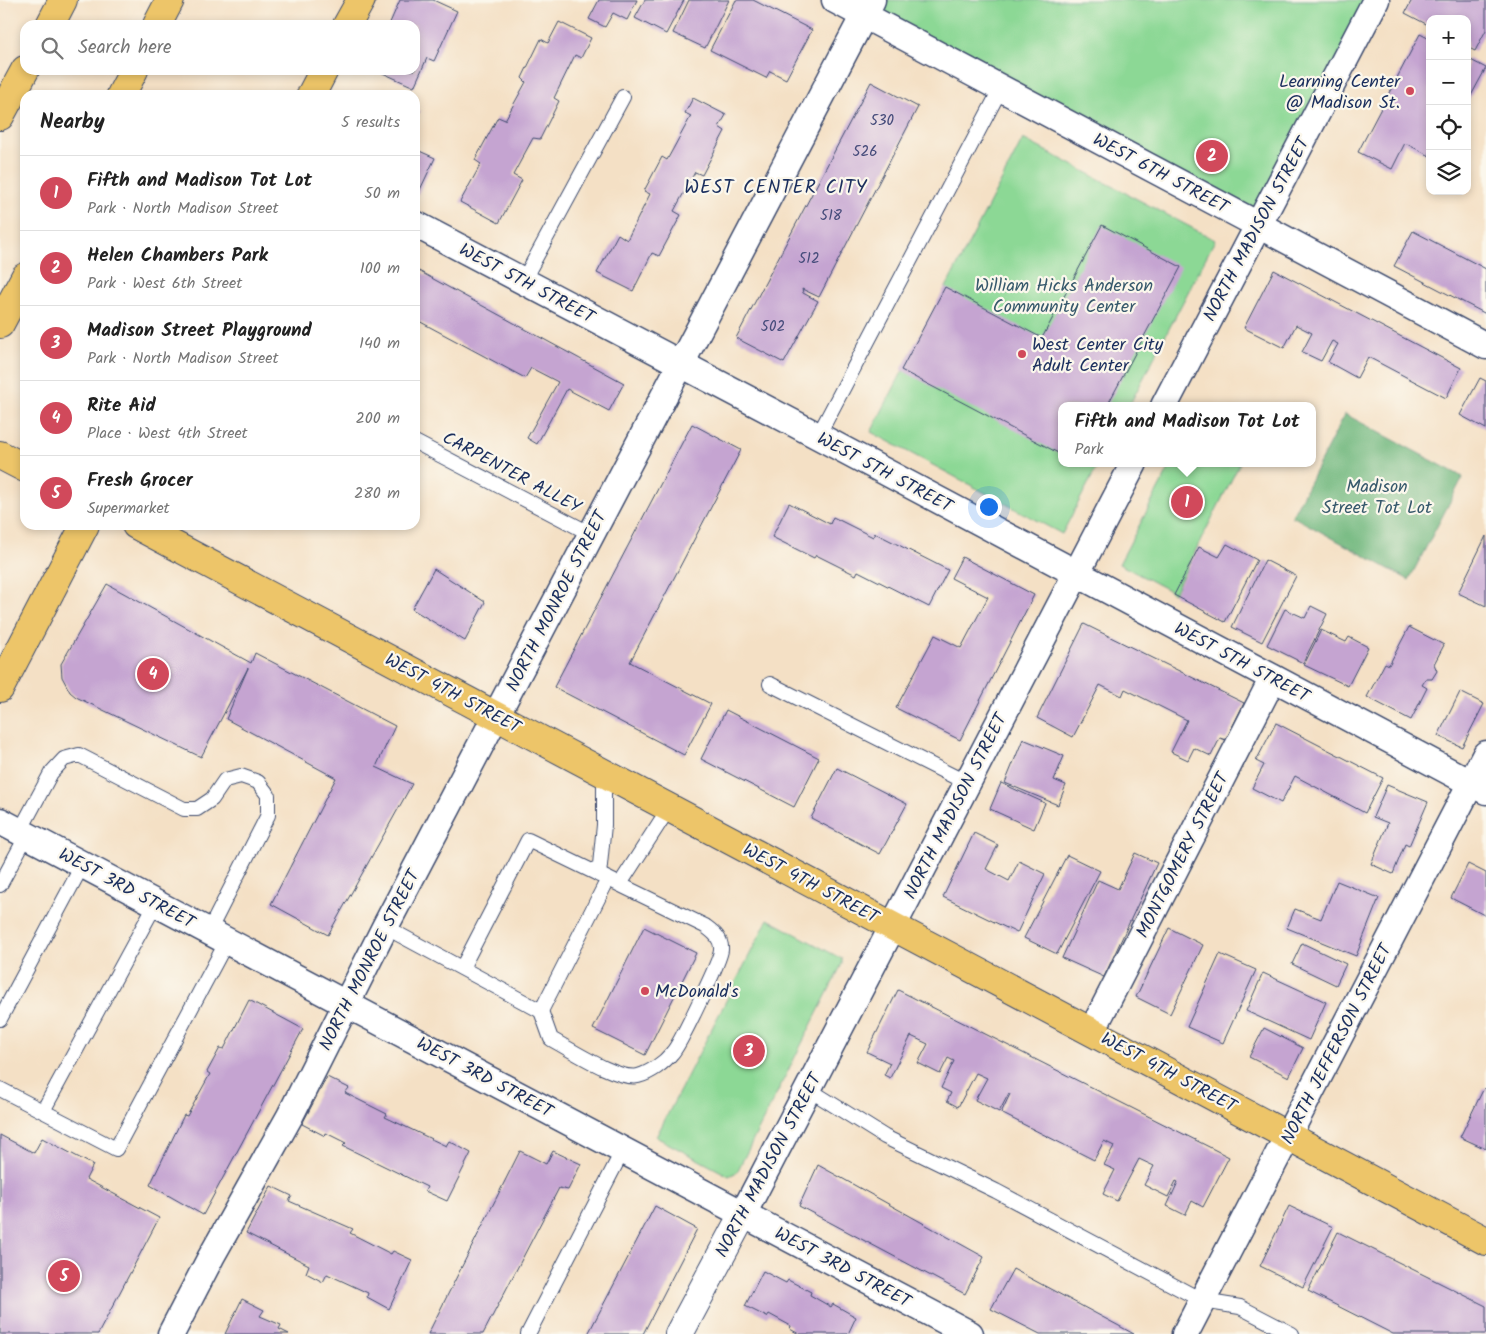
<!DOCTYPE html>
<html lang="en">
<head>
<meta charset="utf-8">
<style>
  :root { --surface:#fff; --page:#f2f2f2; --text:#222; --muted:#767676; --line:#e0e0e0; --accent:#d1495b }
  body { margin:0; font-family:Kalam,sans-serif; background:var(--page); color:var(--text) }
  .controls { position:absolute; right:15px; top:15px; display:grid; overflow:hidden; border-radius:10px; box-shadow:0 2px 8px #0003 }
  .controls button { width:45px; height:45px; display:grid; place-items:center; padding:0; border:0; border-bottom:1px solid var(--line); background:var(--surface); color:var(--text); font:25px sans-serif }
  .you { position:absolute; left:988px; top:506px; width:18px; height:18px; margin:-12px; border:4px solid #fff; border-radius:50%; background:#1a73e8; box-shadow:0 0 0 8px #1a73e833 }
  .badge { display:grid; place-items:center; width:32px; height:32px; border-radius:50%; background:var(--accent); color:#fff; font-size:16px; font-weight:700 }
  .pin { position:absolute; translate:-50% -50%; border:2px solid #fff; box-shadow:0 1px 5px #0006 }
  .popup { position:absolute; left:1058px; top:402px; width:258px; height:65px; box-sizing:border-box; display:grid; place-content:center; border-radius:10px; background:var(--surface); filter:drop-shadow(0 1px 4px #0005); font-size:16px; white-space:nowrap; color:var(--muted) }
  .popup b { font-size:19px; color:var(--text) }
  .popup::after { content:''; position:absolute; left:50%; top:100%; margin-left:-10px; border:10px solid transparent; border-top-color:var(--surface) }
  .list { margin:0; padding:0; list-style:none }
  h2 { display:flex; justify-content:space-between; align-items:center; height:65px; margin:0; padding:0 20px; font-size:21px }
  h2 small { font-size:16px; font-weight:400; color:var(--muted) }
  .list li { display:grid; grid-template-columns:32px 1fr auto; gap:15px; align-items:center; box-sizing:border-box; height:75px; padding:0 20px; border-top:1px solid var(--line) }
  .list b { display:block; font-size:19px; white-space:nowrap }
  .list p { margin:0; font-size:16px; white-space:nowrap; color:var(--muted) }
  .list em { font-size:16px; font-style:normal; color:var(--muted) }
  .icon { flex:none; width:28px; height:28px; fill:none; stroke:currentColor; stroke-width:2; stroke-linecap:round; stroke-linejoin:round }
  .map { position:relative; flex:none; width:1486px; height:1334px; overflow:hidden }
  .search { position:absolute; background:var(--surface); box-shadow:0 2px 8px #0003; left:20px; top:20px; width:400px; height:55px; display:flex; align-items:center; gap:12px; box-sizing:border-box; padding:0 18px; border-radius:15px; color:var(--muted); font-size:19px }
  .panel { position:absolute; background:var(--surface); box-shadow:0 2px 8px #0003; left:20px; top:90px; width:400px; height:440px; border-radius:15px }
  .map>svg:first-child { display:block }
  .green { fill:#8cd895; stroke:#54847a }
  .forest { fill:#71b87e; stroke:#46746e }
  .building { fill:#c5a4d1 }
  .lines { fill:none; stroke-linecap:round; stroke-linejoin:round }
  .service-casing { stroke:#3c4a6d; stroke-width:16 }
  .minor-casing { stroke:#3c4a6d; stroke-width:29 }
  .tertiary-casing { stroke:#3c4a6d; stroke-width:30 }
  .primary-casing { stroke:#3c4a6d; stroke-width:30 }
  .motorway-casing { stroke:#3c4a6d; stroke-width:30 }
  .service { stroke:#fff; stroke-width:14 }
  .minor { stroke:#fff; stroke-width:26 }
  .tertiary { stroke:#fff; stroke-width:28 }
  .primary { stroke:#edc569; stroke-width:28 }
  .motorway { stroke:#edc569; stroke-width:28 }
  .poi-dot { fill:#d1495b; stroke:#fbf7ec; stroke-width:2 }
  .labels { text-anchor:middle; stroke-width:4.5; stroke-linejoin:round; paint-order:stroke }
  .number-label { font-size:15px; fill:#464c7b }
  .poi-label { font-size:18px; fill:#1b2f5e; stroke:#fbf7ec; text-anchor:start }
  .street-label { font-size:18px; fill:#1b2f5e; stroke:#fbf7ec }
  .park-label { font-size:18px; fill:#37596c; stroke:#fbf7ec }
  .neighbourhood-label { font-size:19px; letter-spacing:1px; fill:#1b2f5e; stroke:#fbf7ec }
</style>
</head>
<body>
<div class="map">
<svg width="1486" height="1334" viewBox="0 0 1486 1334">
  <rect width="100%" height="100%" fill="#fbf7ec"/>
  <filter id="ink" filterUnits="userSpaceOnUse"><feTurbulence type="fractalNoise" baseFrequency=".02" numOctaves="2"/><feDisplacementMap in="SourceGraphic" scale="10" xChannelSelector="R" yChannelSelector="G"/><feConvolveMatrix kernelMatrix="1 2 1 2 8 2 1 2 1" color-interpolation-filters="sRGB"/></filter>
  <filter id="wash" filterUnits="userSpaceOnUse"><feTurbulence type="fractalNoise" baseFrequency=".0096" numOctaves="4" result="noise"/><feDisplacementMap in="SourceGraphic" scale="20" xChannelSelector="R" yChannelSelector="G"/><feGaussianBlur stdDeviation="1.12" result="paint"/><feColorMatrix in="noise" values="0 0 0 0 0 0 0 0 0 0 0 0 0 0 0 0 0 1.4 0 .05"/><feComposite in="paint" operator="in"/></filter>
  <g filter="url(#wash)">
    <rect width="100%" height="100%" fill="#f4e0c5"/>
    <!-- green -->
    <g class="green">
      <polygon points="872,0 1376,0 1259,224 864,15"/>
      <polygon points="1023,139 1215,240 1129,406 1062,406 1062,463 1099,463 1062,534 871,432"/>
      <polygon points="1172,463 1240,463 1174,593 1119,564"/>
      <polygon points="768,919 842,959 842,964 737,1172 729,1176 656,1137"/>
    </g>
    <!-- forest -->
    <polygon class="forest" points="1345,414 1463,477 1409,580 1292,516"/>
    <g id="blocks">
      <!-- building -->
      <g class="building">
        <polygon points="400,0 433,0 457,11 434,61 427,58 414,87 376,70 415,70 415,25 389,25"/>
        <polygon points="599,0 637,0 627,20 613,13 605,27 589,19"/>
        <polygon points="645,0 684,0 666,34 635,18"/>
        <polygon points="689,0 729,0 705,48 673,33"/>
        <polygon points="736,0 753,0 812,30 786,79 770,71 766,78 710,50"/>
        <polygon points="1412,0 1486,0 1486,30 1475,51 1467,47 1467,19 1430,19 1430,26 1405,13"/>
        <polygon points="559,22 591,38 581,58 575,55 554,98 559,101 540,139 533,138 513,175 522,180 499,223 460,202 481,164 475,160 498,117 505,120 526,82 522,78 541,39 548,43"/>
        <polygon points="1420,34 1430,39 1430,156 1405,143 1392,169 1358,152"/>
        <polygon points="1467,58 1486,68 1467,103"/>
        <polygon points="871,82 918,107 819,297 802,289 803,293 818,301 784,363 736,338"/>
        <polygon points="693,98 726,115 719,127 725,131 702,175 695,172 674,211 681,215 659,256 652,253 633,291 597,273 618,234 627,240 650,194 644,191 662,157 667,160 691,116 685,113"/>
        <polygon points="415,109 420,111 415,121"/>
        <polygon points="415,149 435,158 418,194 415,193"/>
        <polygon points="1102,225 1181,267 1107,406 1062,406 1062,455 901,370 945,287 1042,338"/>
        <polygon points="1413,231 1486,269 1486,314 1394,266"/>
        <polygon points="415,269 624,383 609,411 567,389 537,444 527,438 558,382 531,368 525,378 415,319"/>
        <polygon points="1274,270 1461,368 1446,398 1368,357 1357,378 1328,362 1338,344 1332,341 1321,361 1302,352 1312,333 1296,325 1284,348 1244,328"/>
        <polygon points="1480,378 1486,381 1486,429 1460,415"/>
        <polygon points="692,424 741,450 630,662 711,704 684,755 554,687"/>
        <polygon points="789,503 830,524 833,517 873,537 875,533 948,570 929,607 858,571 856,575 816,555 814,558 772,537"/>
        <polygon points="1486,536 1486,606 1458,593"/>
        <polygon points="1227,544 1257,560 1225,622 1174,595 1199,547 1219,557"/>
        <polygon points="962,557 1034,595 960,740 896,708 935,635 961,648 988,597 951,578"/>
        <polygon points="1265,560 1296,576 1262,642 1232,627"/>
        <polygon points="434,569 485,602 465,641 412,609"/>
        <polygon points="107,584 251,663 255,653 395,726 376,767 412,784 328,935 271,904 336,778 226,719 248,668 201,757 76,697 70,692 62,677 61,664"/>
        <polygon points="1311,606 1327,614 1303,663 1267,645 1285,609 1305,618"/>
        <polygon points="1084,624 1244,703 1226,740 1220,738 1211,756 1194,748 1188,760 1171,752 1187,720 1125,689 1122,696 1100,685 1073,737 1037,718"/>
        <polygon points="1409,627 1444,645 1434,664 1437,671 1432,679 1426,679 1422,685 1427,688 1411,720 1367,697 1385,663 1389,665"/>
        <polygon points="1321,630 1346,642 1349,637 1368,647 1348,686 1304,665"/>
        <polygon points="1460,692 1484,704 1462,747 1438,736"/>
        <polygon points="726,710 819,758 794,807 701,759"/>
        <polygon points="1276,723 1383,778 1365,813 1295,776 1281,803 1252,788 1264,765 1256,761"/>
        <polygon points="1023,739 1064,756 1054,780 1066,785 1058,805 1005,783"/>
        <polygon points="837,768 907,804 880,854 811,818"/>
        <polygon points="1001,783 1045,803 1034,829 990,809"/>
        <polygon points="1387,785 1428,802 1409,846 1405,844 1393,874 1371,864 1388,823 1373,817"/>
        <polygon points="974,833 998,845 986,869 1009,881 1019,861 1045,874 1017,933 943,897"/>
        <polygon points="1135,853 1157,863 1104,977 1062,958 1098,880 1118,889"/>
        <polygon points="1067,855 1100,871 1057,954 1024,938"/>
        <polygon points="1468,864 1486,873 1486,916 1451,898"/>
        <polygon points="1337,881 1379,898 1356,956 1287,928 1295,909 1321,919"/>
        <polygon points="644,927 696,953 645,1055 593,1029"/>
        <polygon points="1169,928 1203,945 1170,1014 1136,997"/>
        <polygon points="1302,943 1346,964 1336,985 1292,964"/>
        <polygon points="1220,954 1256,970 1223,1043 1187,1027"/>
        <polygon points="1263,973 1326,1002 1309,1040 1246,1011"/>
        <polygon points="898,990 1229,1157 1203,1207 1192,1201 1185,1215 1167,1206 1178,1182 1176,1181 1168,1197 1144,1185 1154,1166 1139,1159 1117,1201 1103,1194 1115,1170 1104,1165 1114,1146 1104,1141 1094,1160 1001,1113 1010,1094 1009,1093 999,1112 975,1100 987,1078 976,1073 958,1107 947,1101 951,1093 941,1088 954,1061 948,1058 940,1074 918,1063 928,1044 911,1036 890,1078 884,1075 890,1063 867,1052"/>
        <polygon points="249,1000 303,1029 203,1215 150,1185 184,1115 187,1116 210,1074 207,1072 220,1048 224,1049"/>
        <polygon points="1264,1028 1303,1048 1289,1077 1249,1057"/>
        <polygon points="327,1077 349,1088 345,1093 387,1114 385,1117 446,1146 449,1141 471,1153 447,1201 425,1191 427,1187 343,1146 346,1143 326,1133 325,1136 302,1124"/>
        <polygon points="1484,1088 1486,1089 1486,1149 1460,1137"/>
        <polygon points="0,1135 34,1153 42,1138 93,1165 86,1179 159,1218 98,1334 0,1334"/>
        <polygon points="520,1151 546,1164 553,1151 581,1164 568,1190 559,1188 483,1334 428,1334"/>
        <polygon points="818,1165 984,1257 965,1294 799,1206"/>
        <polygon points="271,1186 292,1196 289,1201 353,1229 350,1233 391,1254 393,1251 412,1260 389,1309 367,1297 368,1293 327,1274 323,1282 306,1273 309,1265 246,1233"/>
        <polygon points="655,1206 697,1229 643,1334 588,1334"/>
        <polygon points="1289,1206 1333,1227 1303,1287 1260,1266"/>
        <polygon points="1338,1232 1486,1306 1486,1334 1393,1334 1308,1291"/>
        <polygon points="1013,1269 1134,1334 1040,1334 991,1309"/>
        <polygon points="763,1271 786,1283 788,1280 811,1292 810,1295 831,1307 833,1304 856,1317 848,1334 799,1334 790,1329 791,1326 769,1314 767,1317 745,1306"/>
        <polygon points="242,1299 264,1310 260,1316 281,1325 279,1329 289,1334 225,1334"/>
      </g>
    </g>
  </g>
  <g filter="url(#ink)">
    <use href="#blocks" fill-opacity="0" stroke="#3c4a6d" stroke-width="1"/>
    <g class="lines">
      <defs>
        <g id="service">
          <polyline points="523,281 623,97"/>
          <polyline points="818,436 1001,88"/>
          <polyline points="415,442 591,534"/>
          <polyline points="770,684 967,783"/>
          <polyline points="20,831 51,773 64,759 79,755 184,809 197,809 212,799 225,780 241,776 258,782 268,795 268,815 209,931"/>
          <polyline points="599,875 604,825 604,774"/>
          <polyline points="620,884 669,808"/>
          <polyline points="0,885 27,835"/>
          <polyline points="385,927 541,1011 608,879"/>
          <path d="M462,968L528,840L705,926C713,932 722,938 721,950C721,959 680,1045 672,1053C664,1063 650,1073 638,1076C618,1081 570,1049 551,1039L541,1011"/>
          <polyline points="0,1019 83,864"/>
          <polyline points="0,1089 116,1149 227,941"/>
          <polyline points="808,1089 885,1137 996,1191 1203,1301 1240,1307 1292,1334"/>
          <polyline points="43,1111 156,903"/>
          <polyline points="528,1334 623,1150"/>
        </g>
        <g id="minor">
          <polyline points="835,0 1486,346"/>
          <polyline points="415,224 818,436 1486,791"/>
          <polyline points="1164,406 1376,0"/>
          <polyline points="0,821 970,1334"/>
          <polyline points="1092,1031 1273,678"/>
          <polyline points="743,1214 1134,463"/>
          <polyline points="171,1334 211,1257 290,1116 385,927 872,0"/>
          <polyline points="1185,1334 1486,754"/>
        </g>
        <polyline id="tertiary" points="679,1334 743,1214"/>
        <g id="primary">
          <polyline points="347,25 361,0"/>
          <polyline points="311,95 324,70"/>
          <polyline points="0,455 25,468"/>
          <polyline points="136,525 1486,1241"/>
          <polyline points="0,688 85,525"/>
        </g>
        <g id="motorway">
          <polyline points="50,25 63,0"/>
          <polyline points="157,25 170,0"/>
          <polyline points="121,95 134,70"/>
          <polyline points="0,116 25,70"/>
          <polyline points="0,324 25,277"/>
        </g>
      </defs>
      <!-- service casing -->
      <use href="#service" class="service-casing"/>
      <!-- minor casing -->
      <use href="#minor" class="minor-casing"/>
      <!-- tertiary casing -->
      <use href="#tertiary" class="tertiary-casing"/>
      <!-- primary casing -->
      <use href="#primary" class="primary-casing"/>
      <!-- motorway casing -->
      <use href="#motorway" class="motorway-casing"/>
      <!-- service -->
      <use href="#service" class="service"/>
      <!-- minor -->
      <use href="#minor" class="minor"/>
      <!-- tertiary -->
      <use href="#tertiary" class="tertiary"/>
      <!-- primary -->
      <use href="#primary" class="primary"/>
      <!-- motorway -->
      <use href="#motorway" class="motorway"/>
    </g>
  </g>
  <!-- markers -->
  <g class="poi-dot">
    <circle cx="1410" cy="91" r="5"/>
    <circle cx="1022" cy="354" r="5"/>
    <circle cx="645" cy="991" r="5"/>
  </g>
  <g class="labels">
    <!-- number labels -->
    <g class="number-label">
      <text x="882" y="125">530</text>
      <text x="865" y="156">526</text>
      <text x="831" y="220">518</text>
      <text x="809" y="263">512</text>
      <text x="773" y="331">502</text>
    </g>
    <!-- poi labels -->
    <g class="poi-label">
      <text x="1400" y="87" text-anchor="end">Learning Center<tspan x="1400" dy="21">@ Madison St.</tspan></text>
      <text x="1032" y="350">West Center City<tspan x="1032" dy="21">Adult Center</tspan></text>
      <text x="655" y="997">McDonald's</text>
    </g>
    <!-- street labels -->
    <g class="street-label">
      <text transform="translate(1161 173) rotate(28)" y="6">WEST 6TH STREET</text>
      <text transform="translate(1256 229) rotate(-62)" y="6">NORTH MADISON STREET</text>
      <text transform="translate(527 283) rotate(28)" y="6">WEST 5TH STREET</text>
      <text transform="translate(512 472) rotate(28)" y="6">CARPENTER ALLEY</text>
      <text transform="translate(885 472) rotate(28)" y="6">WEST 5TH STREET</text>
      <text transform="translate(556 601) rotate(-63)" y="6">NORTH MONROE STREET</text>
      <text transform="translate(1242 662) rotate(28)" y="6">WEST 5TH STREET</text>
      <text transform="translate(453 693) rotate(28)" y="6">WEST 4TH STREET</text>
      <text transform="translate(955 806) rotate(-63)" y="6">NORTH MADISON STREET</text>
      <text transform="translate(1182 855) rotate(-63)" y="6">MONTGOMERY STREET</text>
      <text transform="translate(811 883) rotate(28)" y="6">WEST 4TH STREET</text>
      <text transform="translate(127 888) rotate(28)" y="6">WEST 3RD STREET</text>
      <text transform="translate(369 960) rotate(-63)" y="6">NORTH MONROE STREET</text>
      <text transform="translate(1336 1044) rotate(-63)" y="6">NORTH JEFFERSON STREET</text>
      <text transform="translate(1169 1072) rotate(28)" y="6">WEST 4TH STREET</text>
      <text transform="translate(485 1077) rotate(28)" y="6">WEST 3RD STREET</text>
      <text transform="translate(768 1165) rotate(-62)" y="6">NORTH MADISON STREET</text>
      <text transform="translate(843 1267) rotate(28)" y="6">WEST 3RD STREET</text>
    </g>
    <!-- park labels -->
    <g class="park-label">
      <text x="1064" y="291">William Hicks Anderson<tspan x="1064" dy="21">Community Center</tspan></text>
      <text x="1377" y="492">Madison<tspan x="1377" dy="21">Street Tot Lot</tspan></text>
    </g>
    <!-- neighbourhood labels -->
    <g class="neighbourhood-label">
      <text x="776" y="193">WEST CENTER CITY</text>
    </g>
  </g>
</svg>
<div class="controls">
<button>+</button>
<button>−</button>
<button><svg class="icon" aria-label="locate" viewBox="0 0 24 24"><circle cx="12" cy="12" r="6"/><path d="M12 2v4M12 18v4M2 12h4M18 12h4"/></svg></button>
<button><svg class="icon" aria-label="layers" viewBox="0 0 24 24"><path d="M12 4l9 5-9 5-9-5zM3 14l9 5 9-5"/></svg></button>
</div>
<div class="you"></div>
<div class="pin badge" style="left:1187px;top:502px">1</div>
<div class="popup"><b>Fifth and Madison Tot Lot</b>Park</div>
<div class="pin badge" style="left:1212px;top:156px">2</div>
<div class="pin badge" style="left:749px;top:1051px">3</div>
<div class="pin badge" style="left:153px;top:674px">4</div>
<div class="pin badge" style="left:64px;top:1276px">5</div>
<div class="search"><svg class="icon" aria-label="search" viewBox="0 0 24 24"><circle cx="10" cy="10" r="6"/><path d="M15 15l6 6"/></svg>Search here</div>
<section class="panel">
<h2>Nearby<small>5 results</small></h2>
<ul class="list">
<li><span class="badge">1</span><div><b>Fifth and Madison Tot Lot</b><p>Park · North Madison Street</p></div><em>50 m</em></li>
<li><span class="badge">2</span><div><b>Helen Chambers Park</b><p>Park · West 6th Street</p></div><em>100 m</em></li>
<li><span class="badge">3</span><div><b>Madison Street Playground</b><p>Park · North Madison Street</p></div><em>140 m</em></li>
<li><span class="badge">4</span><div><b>Rite Aid</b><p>Place · West 4th Street</p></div><em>200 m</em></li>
<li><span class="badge">5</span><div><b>Fresh Grocer</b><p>Supermarket</p></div><em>280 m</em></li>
</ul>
</section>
</div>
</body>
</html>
